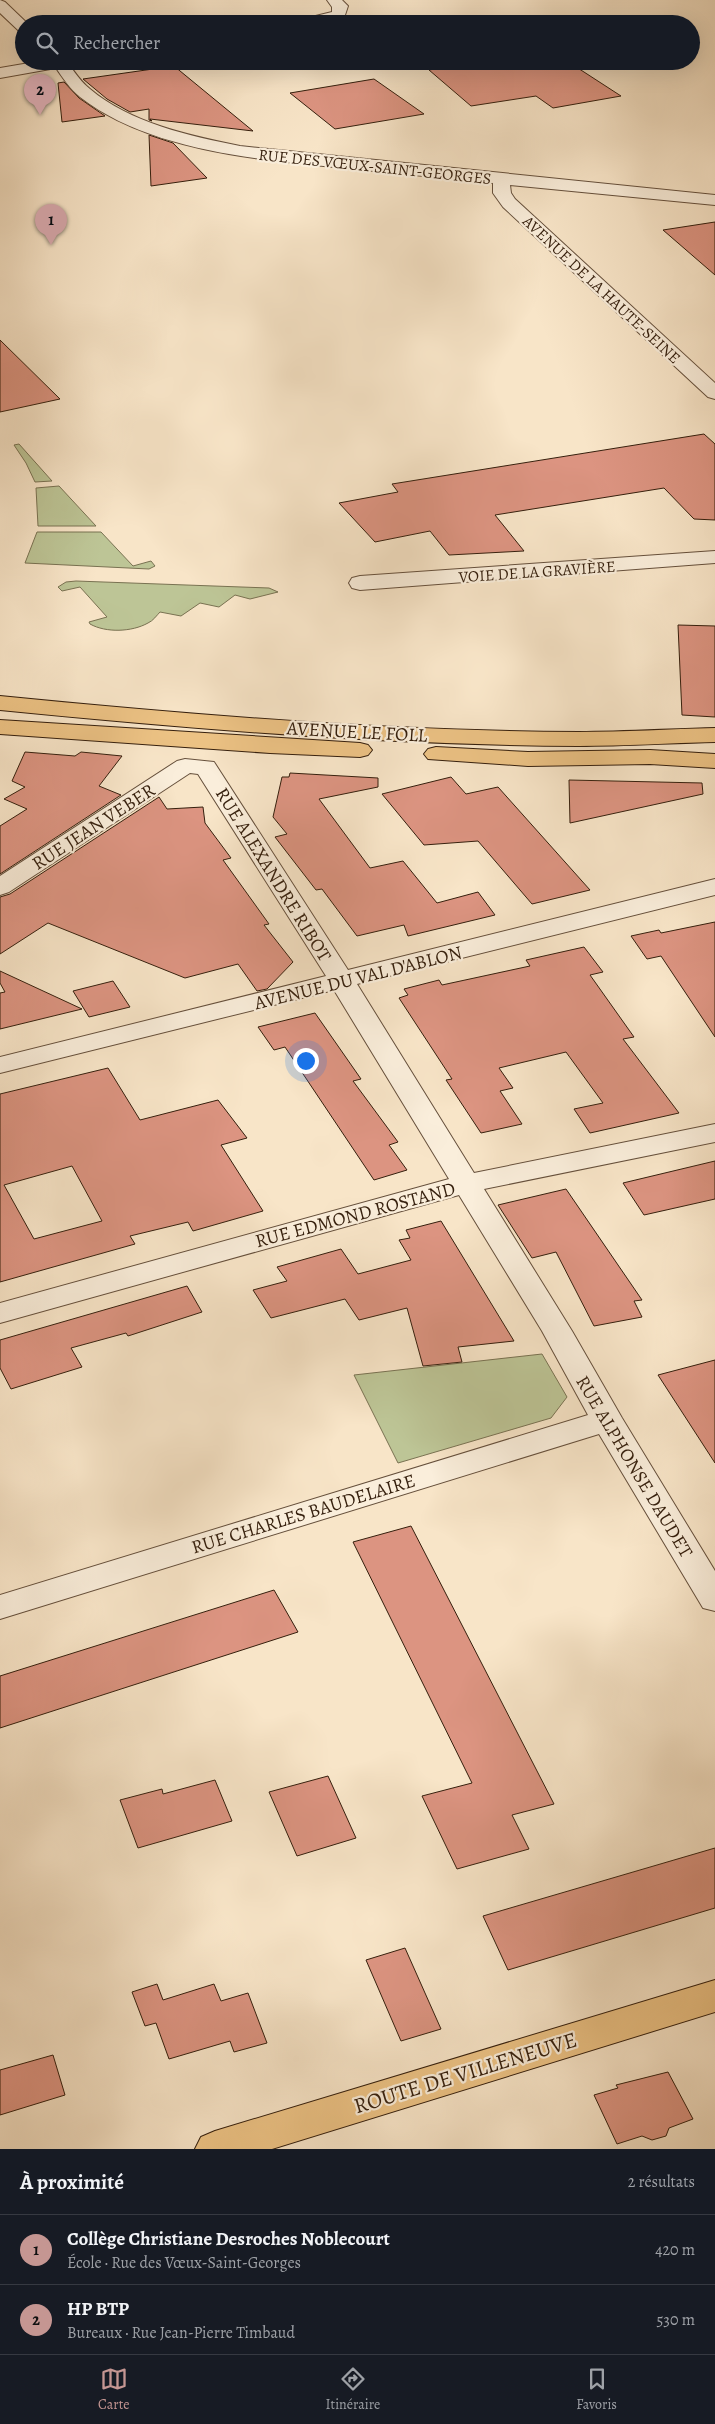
<!DOCTYPE html>
<html lang="fr">
<head>
<meta charset="utf-8">
<style>
  :root { --surface:#171b24; --page:#242831; --text:#f1f3f6; --muted:#9ea1a6; --line:#363941; --accent:#c59692 }
  body { margin:0; font-family:Alegreya,serif; background:var(--page); color:var(--text) }
  .you { position:absolute; left:305px; top:1060px; width:18px; height:18px; margin:-12px; border:4px solid #fff; border-radius:50%; background:#1a73e8; box-shadow:0 0 0 8px #1a73e833 }
  .badge { display:grid; place-items:center; width:32px; height:32px; border-radius:50%; background:var(--accent); color:#111; font-size:16px; font-weight:700 }
  .pin { position:absolute; translate:-50% -41px; filter:drop-shadow(0 1px 2px #0008) }
  .pin::after { content:''; position:absolute; top:26px; width:18px; height:15px; background:inherit; clip-path:polygon(0 0,100% 0,50% 100%) }
  .list { margin:0; padding:0; list-style:none }
  h2 { display:flex; justify-content:space-between; align-items:center; height:65px; margin:0; padding:0 20px; font-size:21px }
  h2 small { font-size:16px; font-weight:400; color:var(--muted) }
  .list li { display:grid; grid-template-columns:32px 1fr auto; gap:15px; align-items:center; box-sizing:border-box; height:70px; padding:0 20px; border-top:1px solid var(--line) }
  .list b { display:block; font-size:19px; white-space:nowrap }
  .list p { margin:0; font-size:16px; white-space:nowrap; color:var(--muted) }
  .list em { font-size:16px; font-style:normal; color:var(--muted) }
  .icon { flex:none; width:28px; height:28px; fill:none; stroke:currentColor; stroke-width:2; stroke-linecap:round; stroke-linejoin:round }
  .map { position:relative; flex:none; width:715px; height:2149px; overflow:hidden }
  .search { position:absolute; background:var(--surface); box-shadow:0 5px 20px #0002; left:15px; right:15px; top:15px; height:55px; display:flex; align-items:center; gap:12px; box-sizing:border-box; padding:0 18px; border-radius:28px; color:var(--muted); font-size:19px }
  .sheet { height:205px; background:var(--surface) }
  nav { display:flex; justify-content:space-around; align-items:center; box-sizing:border-box; height:70px; border-top:1px solid var(--line); background:var(--surface); font-size:14px; color:var(--muted) }
  nav a { display:grid; justify-items:center; gap:2px }
  nav .on { color:var(--accent) }
  .map>svg:first-child { display:block }
  .green { fill:#bdc596; stroke:#797252 }
  .building { fill:#dc9481; stroke:#351f0d; fill-rule:evenodd }
  .lines { fill:none; stroke-linecap:round; stroke-linejoin:round }
  .minor-casing { stroke:#66503c; stroke-width:2 }
  .major-casing { stroke:#351f0d; stroke-width:2 }
  .minor { fill:#faeedb; fill-rule:evenodd }
  .major { fill:#ecc284; fill-rule:evenodd }
  .labels { text-anchor:middle; stroke-width:4.5; stroke-linejoin:round; paint-order:stroke }
  .far-street-label { font-size:16px; fill:#351f0d; stroke:#faeedb }
  .street-label { font-size:19px; fill:#351f0d; stroke:#faeedb }
  .near-street-label { font-size:22px; fill:#351f0d; stroke:#faeedb }
</style>
</head>
<body>
<div class="map">
<svg width="715" height="2149" viewBox="0 0 715 2149">
  <rect width="100%" height="100%" fill="#f8e5c8"/>
  <filter id="stains"><feTurbulence type="fractalNoise" baseFrequency=".004" numOctaves="4"/><feColorMatrix values="0 0 0 0 .2 0 0 0 0 .09 0 0 0 0 .02 0 0 0 .5 -.17"/></filter>
  <radialGradient id="worn" r=".72"><stop offset=".6" stop-color="#630" stop-opacity="0"/><stop offset="1" stop-color="#630" stop-opacity=".3"/></radialGradient>
  <!-- green -->
  <g class="green">
    <polygon points="19,444 52,481 35,482 26,463 14,445"/>
    <polygon points="59,486 96,526 38,526 36,488"/>
    <polygon points="37,532 101,532 133,566 151,561 155,566 149,569 25,563"/>
    <path d="M76,581L269,588L278,592L250,599L235,595L219,607L200,603L181,616L160,612C157,615 153,621 148,623C132,632 106,633 90,624L89,622L107,617L80,587L62,591L58,587L66,582Z"/>
    <polygon points="542,1354 567,1397 551,1418 398,1463 354,1375"/>
  </g>
  <!-- building -->
  <g class="building">
    <polygon points="482,61 567,61 621,96 553,108 536,96 471,106 429,70"/>
    <polygon points="174,66 253,131 150,119 152,121 149,120 149,109 130,112 107,99 83,79"/>
    <polygon points="374,79 424,114 335,129 290,93"/>
    <polygon points="64,82 79,98 105,116 62,122 58,83"/>
    <polygon points="149,135 173,143 207,178 151,186"/>
    <polygon points="715,222 715,275 663,230"/>
    <polygon points="0,340 60,399 0,412"/>
    <polygon points="704,434 715,444 715,520 694,519 664,488 495,515 524,551 449,555 430,531 375,542 339,503 398,492 392,484"/>
    <polygon points="678,625 715,626 715,717 682,715"/>
    <polygon points="25,752 75,756 81,752 122,756 99,786 121,795 0,874 0,826 27,809 4,799 25,787 12,781"/>
    <polygon points="290,773 378,778 378,787 319,799 370,868 403,861 437,903 478,892 495,915 408,936 404,925 357,936 322,889 316,890 275,837 287,834 273,817 282,777 289,777"/>
    <polygon points="451,777 466,794 498,787 590,890 532,904 478,841 424,845 382,794"/>
    <polygon points="569,780 702,783 703,794 570,823"/>
    <polygon points="159,797 167,809 203,807 205,823 231,858 223,860 269,924 264,925 293,962 267,989 257,991 238,964 185,978 48,923 0,954 0,897 10,894"/>
    <polygon points="715,922 715,1037 661,956 647,959 631,936 659,930 661,933"/>
    <polygon points="584,947 603,972 590,975 634,1037 623,1039 679,1113 590,1133 574,1109 603,1103 566,1052 499,1068 513,1088 500,1091 522,1124 481,1133 446,1080 452,1079 399,998 408,995 404,989 439,980 442,985 530,966 526,960"/>
    <polygon points="0,971 82,1009 0,1029 0,993 5,992 0,983"/>
    <polygon points="113,981 130,1007 89,1017 73,991"/>
    <polygon points="315,1013 361,1079 353,1081 398,1142 389,1145 407,1170 374,1180 285,1047 274,1050 258,1027"/>
    <path d="M108,1068L140,1120L218,1100L247,1138L221,1145L263,1211L193,1231L188,1222L130,1236L135,1244L0,1282V1094ZM72,1166L102,1221L34,1239L4,1185Z"/>
    <polygon points="715,1161 715,1199 644,1215 623,1183"/>
    <polygon points="566,1189 642,1300 634,1301 642,1317 594,1326 556,1252 532,1258 498,1205"/>
    <polygon points="441,1221 514,1341 458,1347 462,1362 423,1366 407,1308 359,1320 345,1299 271,1318 253,1290 287,1281 277,1267 341,1249 358,1274 411,1260 399,1240 410,1238 406,1230"/>
    <polygon points="187,1286 202,1312 128,1336 126,1333 71,1348 82,1367 11,1389 0,1368 0,1340"/>
    <polygon points="715,1360 715,1463 658,1375"/>
    <polygon points="411,1526 554,1804 512,1815 529,1849 457,1869 422,1796 472,1783 353,1542"/>
    <polygon points="274,1590 298,1632 0,1728 0,1676"/>
    <polygon points="328,1776 356,1838 297,1856 269,1792"/>
    <polygon points="215,1780 232,1821 138,1848 120,1800 162,1789 163,1794"/>
    <polygon points="715,1848 715,1908 508,1970 483,1916"/>
    <polygon points="405,1948 441,2029 401,2041 366,1960"/>
    <polygon points="157,1984 163,2000 214,1984 221,2001 248,1993 267,2043 234,2052 230,2041 169,2059 156,2023 145,2026 132,1992"/>
    <polygon points="53,2055 65,2095 0,2115 0,2070"/>
    <polygon points="668,2072 693,2119 669,2128 666,2136 652,2140 642,2136 617,2144 594,2095 618,2088 616,2085"/>
  </g>
  <g class="lines">
    <defs>
      <g id="minor">
        <polygon points="0,0 5,2 28,24 24,24 24,33 19,31 0,13"/>
        <polygon points="327,0 342,0 348,6 344,18 328,24 293,24 295,21 332,12 332,7"/>
        <path d="M41,61H78L70,66C76,74 82,83 90,89C130,123 190,136 240,146L715,195V205L510,185L511,193L515,199L715,383V399L708,397L503,207L493,193V183C444,178 394,173 345,168C261,160 149,151 80,97C70,89 63,78 56,68L0,78V68Z"/>
        <polygon points="715,551 715,563 360,590 352,588 349,583 352,578 360,576"/>
        <polygon points="185,759 214,762 348,970 715,879 715,895 357,984 474,1173 715,1124 715,1142 484,1189 572,1331 622,1418 715,1571 715,1611 703,1608 599,1434 0,1619 0,1595 588,1415 542,1331 459,1195 0,1323 0,1303 449,1179 334,990 0,1073 0,1057 326,976 198,774 190,773 9,892 0,895 0,876 177,761"/>
      </g>
      <g id="major">
        <path d="M0,696C192,715 386,731 579,732C624,732 670,729 715,728V742C670,743 624,746 579,746C386,745 192,729 0,710Z"/>
        <polygon points="0,720 360,743 368,745 372,750 368,755 360,757 270,753 0,734"/>
        <polygon points="436,747 528,752 650,750 715,754 715,768 650,764 528,766 428,759 424,754 428,749"/>
        <polygon points="715,1980 715,2012 272,2149 195,2149 201,2137 215,2131"/>
      </g>
    </defs>
    <!-- minor casing -->
    <use href="#minor" class="minor-casing"/>
    <!-- major casing -->
    <use href="#major" class="major-casing"/>
    <!-- minor -->
    <use href="#minor" class="minor"/>
    <!-- major -->
    <use href="#major" class="major"/>
  </g>
  <g class="labels">
    <!-- far-street labels -->
    <g class="far-street-label">
      <text transform="translate(375 166) rotate(6)" y="6">RUE DES VŒUX-SAINT-GEORGES</text>
      <text transform="translate(602 289) rotate(43)" y="6">AVENUE DE LA HAUTE-SEINE</text>
      <text transform="translate(537 571) rotate(-4)" y="6">VOIE DE LA GRAVIÈRE</text>
    </g>
    <!-- street labels -->
    <g class="street-label">
      <text transform="translate(357 731) rotate(3)" y="7">AVENUE LE FOLL</text>
      <text transform="translate(93 826) rotate(-33)" y="7">RUE JEAN VEBER</text>
      <text transform="translate(274 874) rotate(58)" y="7">RUE ALEXANDRE RIBOT</text>
      <text transform="translate(358 977) rotate(-14)" y="7">AVENUE DU VAL D'ABLON</text>
      <text transform="translate(355 1214) rotate(-15)" y="7">RUE EDMOND ROSTAND</text>
      <text transform="translate(635 1466) rotate(59)" y="7">RUE ALPHONSE DAUDET</text>
      <text transform="translate(303 1513) rotate(-17)" y="7">RUE CHARLES BAUDELAIRE</text>
    </g>
    <!-- near-street labels -->
    <g class="near-street-label">
      <text transform="translate(465 2072) rotate(-17)" y="8">ROUTE DE VILLENEUVE</text>
    </g>
  </g>
  <rect width="100%" height="100%" filter="url(#stains)"/>
  <rect width="100%" height="100%" fill="url(#worn)"/>
</svg>
<div class="you"></div>
<div class="pin badge" style="left:51px;top:245px">1</div>
<div class="pin badge" style="left:40px;top:115px">2</div>
<div class="search"><svg class="icon" aria-label="search" viewBox="0 0 24 24"><circle cx="10" cy="10" r="6"/><path d="M15 15l6 6"/></svg>Rechercher</div>
</div>
<section class="sheet">
<h2>À proximité<small>2 résultats</small></h2>
<ul class="list">
<li><span class="badge">1</span><div><b>Collège Christiane Desroches Noblecourt</b><p>École · Rue des Vœux-Saint-Georges</p></div><em>420 m</em></li>
<li><span class="badge">2</span><div><b>HP BTP</b><p>Bureaux · Rue Jean-Pierre Timbaud</p></div><em>530 m</em></li>
</ul>
</section>
<nav>
<a class="on"><svg class="icon" aria-label="map" viewBox="0 0 24 24"><path d="M3 6l6-2 6 2 6-2v14l-6 2-6-2-6 2zM9 4v14M15 6v14"/></svg>Carte</a>
<a><svg class="icon" aria-label="directions" viewBox="0 0 24 24"><path d="M12 3l9 9-9 9-9-9zM9 14v-3h6M13 9l2 2-2 2"/></svg>Itinéraire</a>
<a><svg class="icon" aria-label="saved" viewBox="0 0 24 24"><path d="M7 4h10v16l-5-4-5 4z"/></svg>Favoris</a>
</nav>
</body>
</html>
